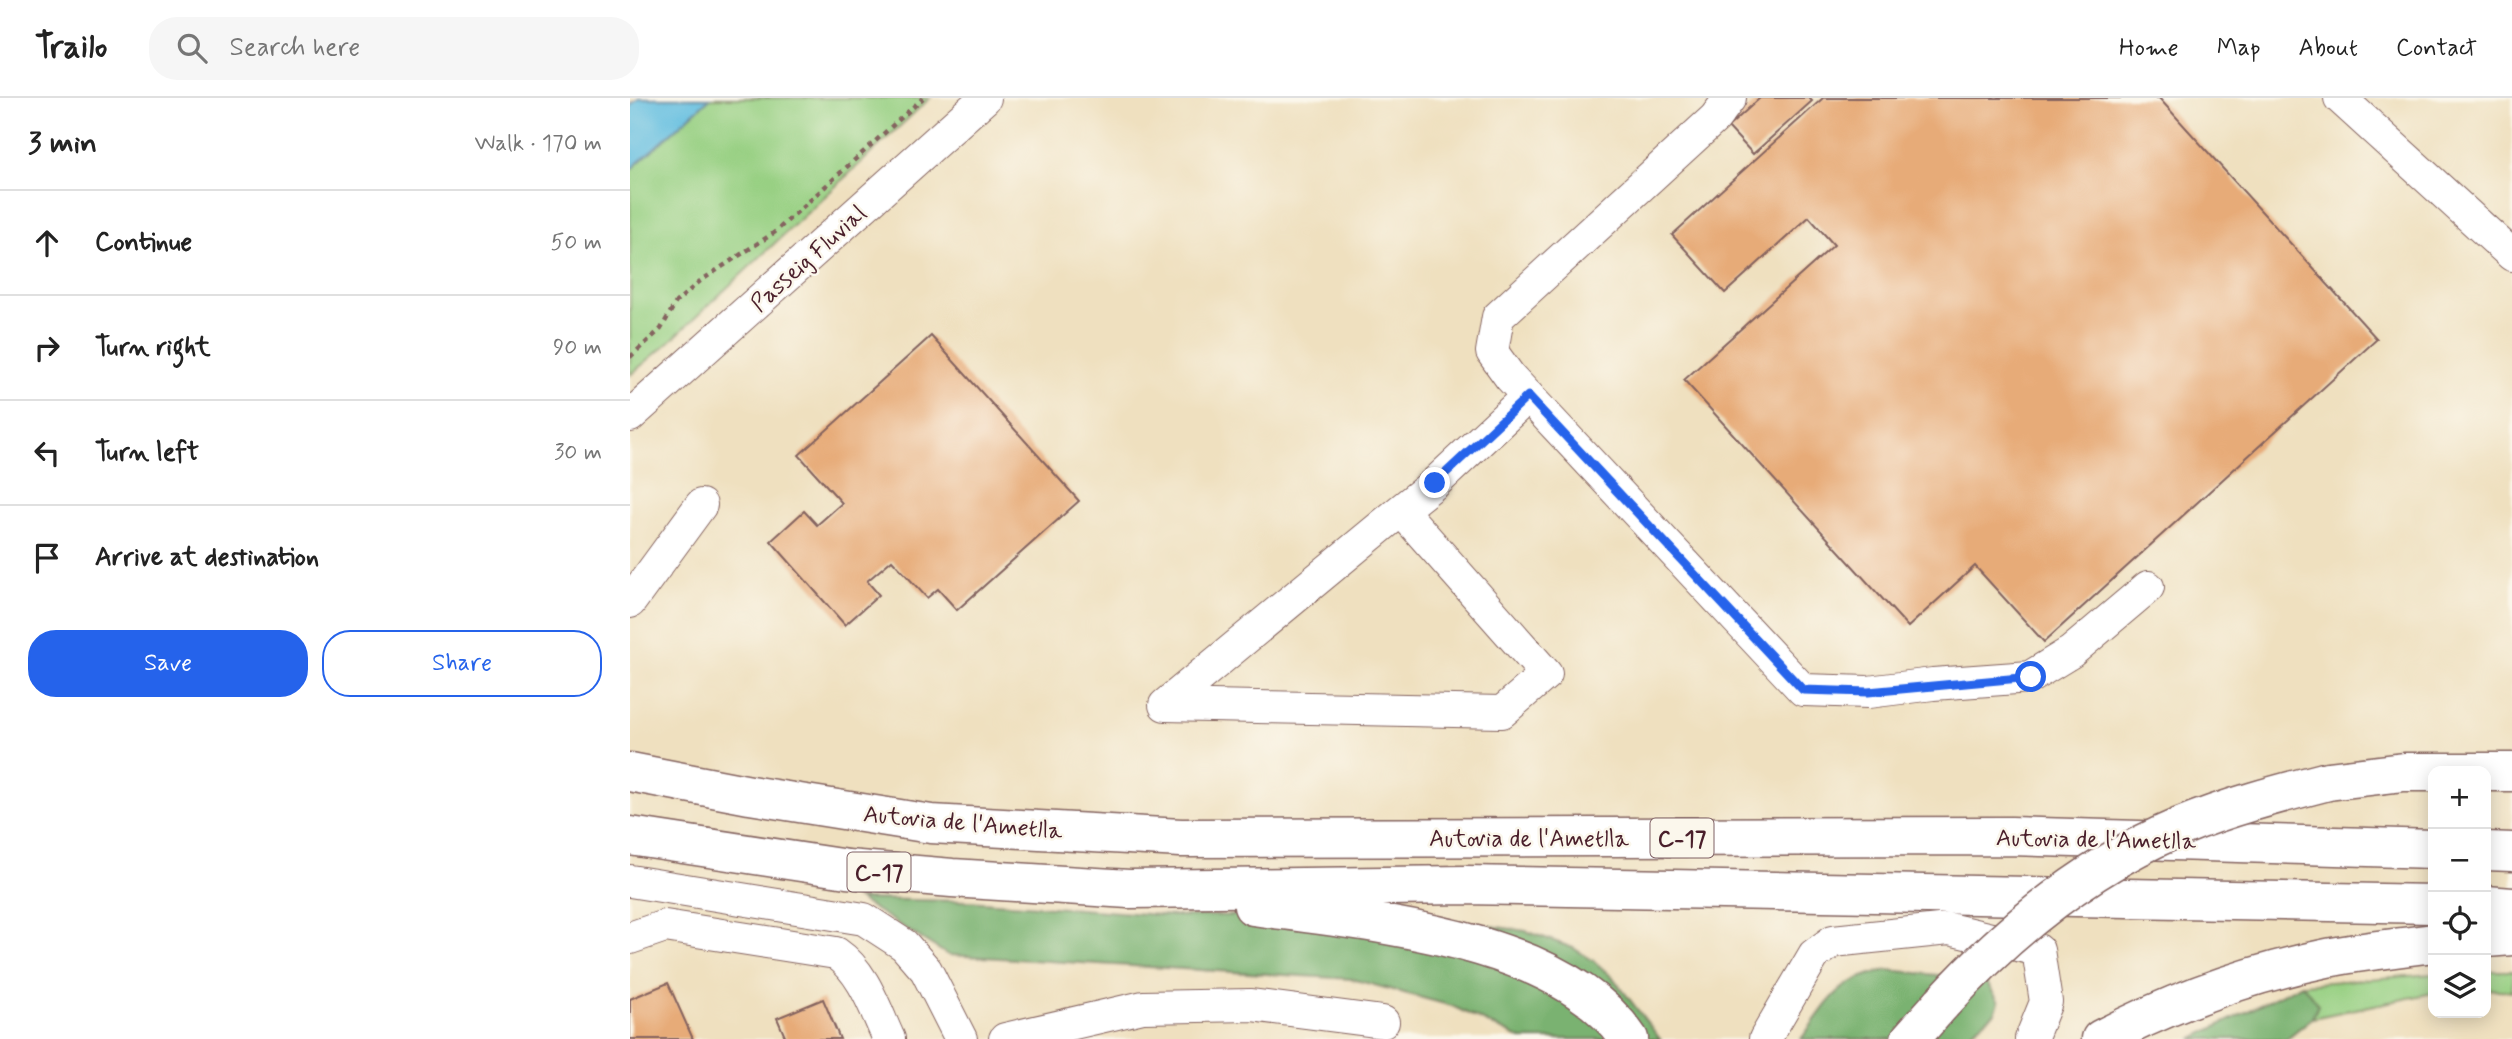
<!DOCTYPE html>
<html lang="en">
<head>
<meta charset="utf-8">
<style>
  :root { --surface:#fff; --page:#f6f6f6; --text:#222; --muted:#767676; --line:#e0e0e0; --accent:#2563eb }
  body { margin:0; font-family:Mynerve,sans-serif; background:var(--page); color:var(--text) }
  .controls { position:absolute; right:21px; bottom:21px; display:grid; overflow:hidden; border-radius:14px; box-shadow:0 4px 18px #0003 }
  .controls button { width:63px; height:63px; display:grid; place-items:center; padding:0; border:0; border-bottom:2px solid var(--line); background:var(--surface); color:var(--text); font:35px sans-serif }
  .stop { position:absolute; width:21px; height:21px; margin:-16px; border:5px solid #2563eb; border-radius:50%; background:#fff }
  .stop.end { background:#2563eb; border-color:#fff; box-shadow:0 2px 7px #0008 }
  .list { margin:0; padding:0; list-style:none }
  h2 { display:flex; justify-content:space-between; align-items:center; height:91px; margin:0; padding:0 28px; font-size:30px }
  h2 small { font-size:23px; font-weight:400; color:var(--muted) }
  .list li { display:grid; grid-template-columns:46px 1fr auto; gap:21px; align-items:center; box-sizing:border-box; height:105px; padding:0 28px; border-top:2px solid var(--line) }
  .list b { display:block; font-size:26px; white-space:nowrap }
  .list em { font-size:23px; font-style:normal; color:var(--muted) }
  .actions { display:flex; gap:14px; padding:21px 28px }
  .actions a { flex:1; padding:16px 0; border:2px solid var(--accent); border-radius:28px; text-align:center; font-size:24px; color:var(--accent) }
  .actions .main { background:var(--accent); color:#fff }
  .icon { flex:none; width:38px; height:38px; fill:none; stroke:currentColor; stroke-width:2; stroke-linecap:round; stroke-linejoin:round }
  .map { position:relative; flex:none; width:1882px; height:941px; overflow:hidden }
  header { display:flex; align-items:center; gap:42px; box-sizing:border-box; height:98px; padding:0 35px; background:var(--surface); border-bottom:2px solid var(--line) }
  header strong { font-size:33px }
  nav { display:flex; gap:38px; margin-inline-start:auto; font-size:24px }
  .search { width:490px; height:63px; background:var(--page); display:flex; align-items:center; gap:18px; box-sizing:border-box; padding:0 24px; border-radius:28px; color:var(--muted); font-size:26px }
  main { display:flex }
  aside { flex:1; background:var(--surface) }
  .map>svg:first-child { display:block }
  .green { fill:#98d083; stroke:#717857; stroke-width:2 }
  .forest { fill:#7ab271; stroke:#62684e; stroke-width:2 }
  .water { fill:#62bee0; stroke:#566e86; stroke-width:2 }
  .building { fill:#e7ab78 }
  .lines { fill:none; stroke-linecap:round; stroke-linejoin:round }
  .minor-casing { stroke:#84635f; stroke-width:34 }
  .highway-casing { stroke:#84635f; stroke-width:41 }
  .path { stroke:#84635f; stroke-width:4.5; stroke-dasharray:5 5; stroke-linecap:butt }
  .minor { stroke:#fff; stroke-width:32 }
  .highway { stroke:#fff; stroke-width:38 }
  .highway-bridge-casing { stroke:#84635f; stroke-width:41; stroke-linecap:butt }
  .highway-bridge { stroke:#fff; stroke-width:38 }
  .route { stroke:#2563eb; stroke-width:9 }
  .labels { text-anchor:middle; stroke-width:5; stroke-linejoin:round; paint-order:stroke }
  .shield { fill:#fbf7ec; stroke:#7f6065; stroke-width:2 }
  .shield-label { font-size:23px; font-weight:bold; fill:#4a1f2b }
  .street-label { font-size:24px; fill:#4a1f2b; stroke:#fbf7ec }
</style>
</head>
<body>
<header>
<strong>Trailo</strong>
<div class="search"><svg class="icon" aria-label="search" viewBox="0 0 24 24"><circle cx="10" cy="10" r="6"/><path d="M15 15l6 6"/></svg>Search here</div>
<nav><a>Home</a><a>Map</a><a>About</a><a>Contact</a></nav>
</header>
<main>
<aside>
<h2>3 min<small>Walk · 170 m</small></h2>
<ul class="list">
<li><svg class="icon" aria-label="ahead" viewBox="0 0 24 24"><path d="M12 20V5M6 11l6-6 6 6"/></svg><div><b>Continue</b></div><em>50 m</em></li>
<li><svg class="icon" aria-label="right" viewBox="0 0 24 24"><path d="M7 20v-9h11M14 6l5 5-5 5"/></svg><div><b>Turn right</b></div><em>90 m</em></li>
<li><svg class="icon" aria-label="left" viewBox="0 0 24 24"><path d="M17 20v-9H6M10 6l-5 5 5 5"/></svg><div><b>Turn left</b></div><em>30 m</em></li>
<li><svg class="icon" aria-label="arrive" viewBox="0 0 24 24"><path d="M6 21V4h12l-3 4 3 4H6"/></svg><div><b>Arrive at destination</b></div></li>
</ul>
<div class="actions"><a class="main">Save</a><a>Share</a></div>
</aside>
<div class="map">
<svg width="1882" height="941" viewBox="0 0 1882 941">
  <rect width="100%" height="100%" fill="#fbf7ec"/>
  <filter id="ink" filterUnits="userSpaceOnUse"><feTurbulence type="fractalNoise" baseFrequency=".0143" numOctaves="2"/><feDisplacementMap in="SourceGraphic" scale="14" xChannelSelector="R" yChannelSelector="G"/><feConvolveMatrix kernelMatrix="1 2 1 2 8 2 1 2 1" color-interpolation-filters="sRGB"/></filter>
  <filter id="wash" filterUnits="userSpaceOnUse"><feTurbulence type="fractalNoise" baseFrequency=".00686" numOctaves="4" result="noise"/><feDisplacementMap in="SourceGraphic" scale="28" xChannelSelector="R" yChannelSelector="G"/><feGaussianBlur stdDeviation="1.57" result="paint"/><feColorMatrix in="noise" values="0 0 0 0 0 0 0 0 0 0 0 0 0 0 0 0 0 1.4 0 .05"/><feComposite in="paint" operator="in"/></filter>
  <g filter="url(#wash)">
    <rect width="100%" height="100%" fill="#efe0bf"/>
    <!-- green -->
    <g class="green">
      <polygon points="80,0 300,0 37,246 0,277 0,72"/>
      <polygon points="1856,873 1882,873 1882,893 1856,891"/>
      <polygon points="1803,876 1803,895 1682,920 1688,907 1672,886"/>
    </g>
    <!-- forest -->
    <g class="forest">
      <polygon points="228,801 338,803 544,818 772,816 896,833 943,850 964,863 984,881 1030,941 891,941 822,908 722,881 318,857"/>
      <path d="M1258,872L1355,882L1369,904L1365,915L1332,941H1171C1200,903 1206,882 1258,872Z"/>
      <polygon points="1672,886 1688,907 1682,920 1656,941 1562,941"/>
    </g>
    <!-- water -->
    <polygon class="water" points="9,0 80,0 0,72 0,8"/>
    <g id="blocks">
      <!-- building -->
      <g class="building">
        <polygon points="1130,0 1179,0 1182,3 1123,56 1098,29"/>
        <polygon points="1193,0 1529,0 1747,241 1414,544 1345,468 1278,529 1054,282 1204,147 1179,119 1095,195 1042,137"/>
        <polygon points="301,238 449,403 327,512 308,491 297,500 262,462 237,483 249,497 215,527 141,443 174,413 187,427 212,405 169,357"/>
        <polygon points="38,885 63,941 0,941 0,901"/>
        <polygon points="193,901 210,941 156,941 147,920"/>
      </g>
    </g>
  </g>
  <g filter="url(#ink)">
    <use href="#blocks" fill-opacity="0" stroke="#84635f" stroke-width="2"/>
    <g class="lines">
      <defs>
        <g id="minor">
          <polyline points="1100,0 1085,20 868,219 862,254 880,279 1173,592 1238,594 1303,586 1400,579 1441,554 1518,489"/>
          <polyline points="1710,0 1882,157"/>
          <polyline points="0,318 355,0"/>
          <polyline points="771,412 916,576 872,614 535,607 771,412 805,385 898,298"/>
          <polyline points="0,504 71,407"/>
          <polyline points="0,783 234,821 274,847 296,872 331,941"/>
          <path d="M0,840L35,828L206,855C234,874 245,911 259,941"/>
          <polyline points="375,941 513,909 621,907 753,924"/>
          <polyline points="1135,941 1184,857 1203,843 1319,831 1408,852 1416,904 1401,941"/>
        </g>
        <g id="highway">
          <polyline points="0,674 120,697 301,726 551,740 1381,738 1803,751"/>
          <polyline points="1698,683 1774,674 1882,674"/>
          <polyline points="0,738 217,771 322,780 499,791 836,787 1803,806"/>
          <polyline points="1856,753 1882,754"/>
          <polyline points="1856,807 1882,809"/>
          <path d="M623,808C735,824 930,838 999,941"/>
          <polyline points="1856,840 1882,838"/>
          <polyline points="1280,941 1312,905"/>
          <path d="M1471,941C1542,904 1619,876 1697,860C1732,853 1768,850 1803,845"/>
        </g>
      </defs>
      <!-- minor casing -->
      <use href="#minor" class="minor-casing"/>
      <!-- highway casing -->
      <use href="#highway" class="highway-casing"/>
      <!-- path -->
      <polyline class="path" points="0,259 31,231 46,204 69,184 145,134 293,0"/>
      <!-- minor -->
      <use href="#minor" class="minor"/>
      <!-- highway -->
      <use href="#highway" class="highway"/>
      <defs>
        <path id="highway-bridge" d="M1312,905C1378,833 1459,767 1550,729C1598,709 1648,696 1698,683"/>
      </defs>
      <!-- highway-bridge casing -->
      <use href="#highway-bridge" class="highway-bridge-casing"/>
      <!-- highway-bridge -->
      <use href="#highway-bridge" class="highway-bridge"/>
    </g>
  </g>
  <g class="lines" filter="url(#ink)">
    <!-- route -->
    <polyline class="route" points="805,385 898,298 1173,592 1238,594 1401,579"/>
  </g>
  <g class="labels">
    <!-- shield labels -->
    <g class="shield">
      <rect x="1020.5" y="720.5" width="63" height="39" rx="5"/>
      <rect x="217.5" y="754.5" width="63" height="39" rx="5"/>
    </g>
    <g class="shield-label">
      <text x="1052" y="748">C-17</text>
      <text x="249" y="782">C-17</text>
    </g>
    <!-- street labels -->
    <g class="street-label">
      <text transform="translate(178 160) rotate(-42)" y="8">Passeig Fluvial</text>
      <text transform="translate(333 724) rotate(5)" y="8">Autovia de l'Ametlla</text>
      <text x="899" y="748">Autovia de l'Ametlla</text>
      <text transform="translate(1466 741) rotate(1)" y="8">Autovia de l'Ametlla</text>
    </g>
  </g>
</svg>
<div class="controls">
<button>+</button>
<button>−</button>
<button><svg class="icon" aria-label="locate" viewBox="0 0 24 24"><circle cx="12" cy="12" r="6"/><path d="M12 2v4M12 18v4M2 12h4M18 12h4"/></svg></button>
<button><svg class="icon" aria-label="layers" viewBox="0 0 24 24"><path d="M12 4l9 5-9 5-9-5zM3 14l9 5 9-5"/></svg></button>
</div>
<div class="stop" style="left:1401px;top:579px"></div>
<div class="stop end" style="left:805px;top:385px"></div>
</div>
</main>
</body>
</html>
